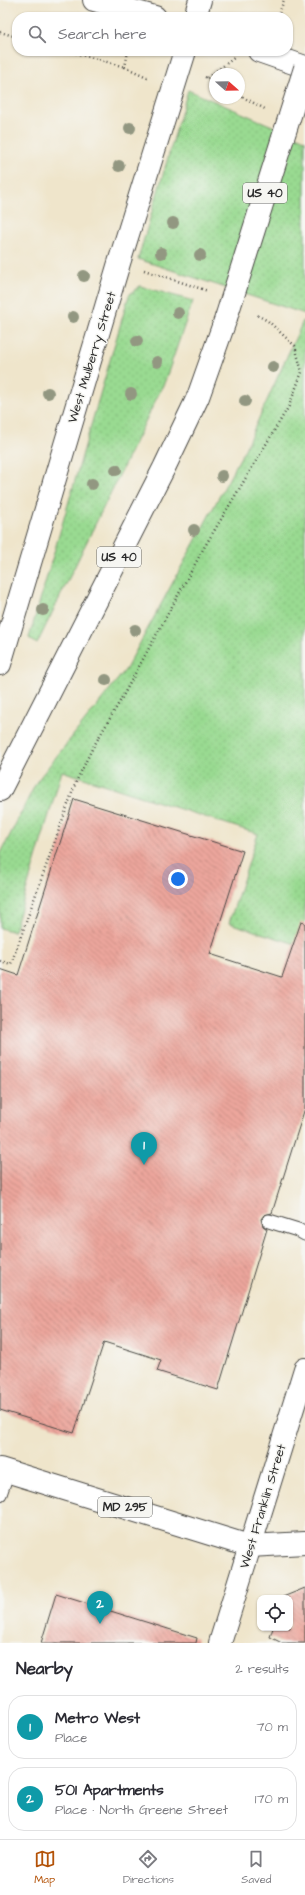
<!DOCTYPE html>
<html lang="en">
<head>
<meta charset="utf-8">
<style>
  :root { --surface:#fff; --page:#f2f2f3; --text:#2b2b33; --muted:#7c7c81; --line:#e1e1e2; --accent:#b45309 }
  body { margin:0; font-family:"Architects Daughter",sans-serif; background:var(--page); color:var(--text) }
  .controls { position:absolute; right:12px; bottom:12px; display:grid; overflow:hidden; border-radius:8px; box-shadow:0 1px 3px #0004 }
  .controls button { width:36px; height:36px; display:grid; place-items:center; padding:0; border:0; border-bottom:1px solid var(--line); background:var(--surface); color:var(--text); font:20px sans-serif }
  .compass { position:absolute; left:209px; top:68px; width:36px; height:36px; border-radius:50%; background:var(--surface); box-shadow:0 1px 3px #0004; rotate:110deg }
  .you { position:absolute; left:178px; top:879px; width:14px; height:14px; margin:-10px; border:3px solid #fff; border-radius:50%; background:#1a73e8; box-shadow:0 0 0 6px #1a73e833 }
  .badge { display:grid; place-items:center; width:26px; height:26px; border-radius:50%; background:var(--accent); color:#fff; font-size:13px; font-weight:700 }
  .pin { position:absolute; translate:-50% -33px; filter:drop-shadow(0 1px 2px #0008) }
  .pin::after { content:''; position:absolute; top:21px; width:14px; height:12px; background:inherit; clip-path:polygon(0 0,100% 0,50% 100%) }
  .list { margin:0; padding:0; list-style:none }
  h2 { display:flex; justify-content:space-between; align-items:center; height:52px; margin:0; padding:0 16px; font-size:17px }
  h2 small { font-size:13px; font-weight:400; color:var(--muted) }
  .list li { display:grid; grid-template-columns:26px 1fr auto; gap:12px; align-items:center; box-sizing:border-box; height:64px; margin:0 8px 8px; padding:0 8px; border:1px solid var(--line); border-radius:16px }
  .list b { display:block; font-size:15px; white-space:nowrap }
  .list p { margin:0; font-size:13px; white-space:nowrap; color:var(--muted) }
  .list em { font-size:13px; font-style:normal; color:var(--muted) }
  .icon { flex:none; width:22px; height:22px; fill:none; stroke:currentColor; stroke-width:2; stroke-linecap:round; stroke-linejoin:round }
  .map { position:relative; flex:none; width:305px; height:1643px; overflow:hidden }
  .search { position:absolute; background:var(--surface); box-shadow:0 1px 3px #0004; left:12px; right:12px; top:12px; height:44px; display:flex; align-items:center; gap:10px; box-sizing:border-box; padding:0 14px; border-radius:16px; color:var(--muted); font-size:15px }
  .sheet { height:196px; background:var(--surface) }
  nav { display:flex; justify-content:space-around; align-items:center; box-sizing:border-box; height:56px; border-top:1px solid var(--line); background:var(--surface); font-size:11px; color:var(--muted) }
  nav a { display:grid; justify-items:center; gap:2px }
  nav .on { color:var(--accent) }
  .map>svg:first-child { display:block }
  .grass { fill:url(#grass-dots); stroke:#62825e }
  .building { fill:url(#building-back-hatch) }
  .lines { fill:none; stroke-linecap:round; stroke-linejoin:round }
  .service-casing { stroke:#484743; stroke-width:15 }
  .primary-casing { stroke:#484743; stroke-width:24 }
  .motorway-casing { stroke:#484743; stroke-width:24 }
  .path { stroke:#484743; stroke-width:2.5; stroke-dasharray:1 3; stroke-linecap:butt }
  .service { stroke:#fff; stroke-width:13 }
  .primary { stroke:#fff; stroke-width:22 }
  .motorway { stroke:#fff; stroke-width:22 }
  .motorway-bridge-casing { stroke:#484743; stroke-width:24; stroke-linecap:butt }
  .motorway-bridge { stroke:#fff; stroke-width:22 }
  .tree { fill:#929781 }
  .labels { text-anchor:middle; stroke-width:3; stroke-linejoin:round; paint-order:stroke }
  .shield { fill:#f6f6f2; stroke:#686867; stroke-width:1 }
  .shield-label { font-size:12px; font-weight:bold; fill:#2b2b2b }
  .street-label { font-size:13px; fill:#2b2b2b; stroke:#f6f6f2 }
</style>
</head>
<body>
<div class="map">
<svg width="305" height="1643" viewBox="0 0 305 1643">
  <defs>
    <pattern id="grass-dots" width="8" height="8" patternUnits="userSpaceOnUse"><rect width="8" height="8" fill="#99da91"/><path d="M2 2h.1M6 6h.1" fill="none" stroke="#84bb7d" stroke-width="1.8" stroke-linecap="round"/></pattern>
    <pattern id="building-back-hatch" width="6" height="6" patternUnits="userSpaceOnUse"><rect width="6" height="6" fill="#eca69c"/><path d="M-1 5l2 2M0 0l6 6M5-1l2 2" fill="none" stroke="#bf877f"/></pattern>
  </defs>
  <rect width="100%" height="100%" fill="#f6f6f2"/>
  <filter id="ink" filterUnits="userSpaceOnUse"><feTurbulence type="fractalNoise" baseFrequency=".025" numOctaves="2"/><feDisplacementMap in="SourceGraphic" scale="8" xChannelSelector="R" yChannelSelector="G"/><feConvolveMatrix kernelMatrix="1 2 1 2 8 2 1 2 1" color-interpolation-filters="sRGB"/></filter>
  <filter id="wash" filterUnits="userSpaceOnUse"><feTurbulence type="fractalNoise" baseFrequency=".012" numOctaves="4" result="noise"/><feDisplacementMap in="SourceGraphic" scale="16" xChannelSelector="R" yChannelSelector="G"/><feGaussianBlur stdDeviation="0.9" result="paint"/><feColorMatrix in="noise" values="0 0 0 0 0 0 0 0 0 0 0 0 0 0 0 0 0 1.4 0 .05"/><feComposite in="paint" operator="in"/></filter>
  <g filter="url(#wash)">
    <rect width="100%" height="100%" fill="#efe5cb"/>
    <!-- grass -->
    <g class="grass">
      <polygon points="188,90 305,140 305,314 138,259"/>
      <polygon points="140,286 193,301 165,381 37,644 29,638 129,295"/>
      <polygon points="303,321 305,322 305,947 229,923 258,834 62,771 14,932 0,928 0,855 37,781 126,669 245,449"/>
    </g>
    <g id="blocks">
      <!-- building -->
      <g class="building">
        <polygon points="74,799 243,851 210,954 282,977 301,922 305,923 305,1108 272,1213 264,1215 261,1219 263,1226 267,1229 218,1390 157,1371 161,1360 104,1342 74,1433 0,1410 0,969 18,975"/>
        <polygon points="305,1588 305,1643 282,1643 270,1637 273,1628 290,1628 290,1598 283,1597"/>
        <polygon points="56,1594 197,1638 196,1643 41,1643"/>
      </g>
    </g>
  </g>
  <g filter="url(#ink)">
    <use href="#blocks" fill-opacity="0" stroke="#484743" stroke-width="1"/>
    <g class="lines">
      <defs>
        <g id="service">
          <polyline points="269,1221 298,1230 305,1234"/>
          <polyline points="0,1494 8,1471"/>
        </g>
        <g id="primary">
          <polyline points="94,0 155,17"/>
          <polyline points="195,17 200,0"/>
          <polyline points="259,51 305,67"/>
          <polyline points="0,664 119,263 185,51"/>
          <polyline points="0,1469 249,1546 305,1543"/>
          <polyline points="220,1643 305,1369"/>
        </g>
        <polyline id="motorway" points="0,790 164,468 198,397 226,318"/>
      </defs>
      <!-- service casing -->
      <use href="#service" class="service-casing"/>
      <!-- primary casing -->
      <use href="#primary" class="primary-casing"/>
      <!-- motorway casing -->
      <use href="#motorway" class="motorway-casing"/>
      <!-- path -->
      <g class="path">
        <polyline points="278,17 284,0"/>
        <polyline points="0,32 17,37"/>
        <polyline points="68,51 125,67"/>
        <polyline points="128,51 125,67 147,77 150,76"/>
        <polyline points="205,77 215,82"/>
        <polyline points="207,78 234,58"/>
        <polyline points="239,95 265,109"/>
        <polyline points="144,270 208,291"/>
        <polyline points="0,961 11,964 76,782 92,749 119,703 205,546 289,406 302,372 295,346 268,321 255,314"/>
      </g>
      <!-- service -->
      <use href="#service" class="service"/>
      <!-- primary -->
      <use href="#primary" class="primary"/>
      <!-- motorway -->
      <use href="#motorway" class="motorway"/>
      <defs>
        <polyline id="motorway-bridge" points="226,318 305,68"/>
      </defs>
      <!-- motorway-bridge casing -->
      <use href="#motorway-bridge" class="motorway-bridge-casing"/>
      <!-- motorway-bridge -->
      <use href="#motorway-bridge" class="motorway-bridge"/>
    </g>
    <!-- trees -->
    <g class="tree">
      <circle cx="130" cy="128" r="6"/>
      <circle cx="119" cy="166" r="6"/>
      <circle cx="173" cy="223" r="6"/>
      <circle cx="161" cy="253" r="6"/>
      <circle cx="200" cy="255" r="6"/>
      <circle cx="84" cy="276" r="6"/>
      <circle cx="178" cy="313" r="6"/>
      <circle cx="73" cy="317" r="6"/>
      <circle cx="137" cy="341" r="6"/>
      <circle cx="157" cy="362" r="6"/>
      <circle cx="273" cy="367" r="6"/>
      <circle cx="48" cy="393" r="6"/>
      <circle cx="131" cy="394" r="6"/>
      <circle cx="245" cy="401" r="6"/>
      <circle cx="116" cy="470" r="6"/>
      <circle cx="222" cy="476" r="6"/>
      <circle cx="92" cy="484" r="6"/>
      <circle cx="194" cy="530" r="6"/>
      <circle cx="43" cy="610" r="6"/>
      <circle cx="135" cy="630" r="6"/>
      <circle cx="106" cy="680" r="6"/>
    </g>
  </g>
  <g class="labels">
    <!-- shield labels -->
    <g class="shield">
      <rect x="243" y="183" width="44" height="20" rx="3"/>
      <rect x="97" y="547" width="44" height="20" rx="3"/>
      <rect x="98" y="1497" width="54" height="20" rx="3"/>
    </g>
    <g class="shield-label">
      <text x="265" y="197">US 40</text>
      <text x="119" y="561">US 40</text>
      <text x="125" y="1511">MD 295</text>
    </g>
    <!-- street labels -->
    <g class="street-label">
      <text transform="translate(91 357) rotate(-73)" y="5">West Mulberry Street</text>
      <text transform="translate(262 1506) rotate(-73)" y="5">West Franklin Street</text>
    </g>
  </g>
</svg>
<div class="controls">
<button><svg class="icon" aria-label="locate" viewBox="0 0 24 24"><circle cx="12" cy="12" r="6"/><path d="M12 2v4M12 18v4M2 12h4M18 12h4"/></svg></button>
</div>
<svg class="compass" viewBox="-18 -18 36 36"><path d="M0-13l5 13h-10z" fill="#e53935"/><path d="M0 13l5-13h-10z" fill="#7c7c81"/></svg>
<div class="you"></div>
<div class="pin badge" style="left:144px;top:1165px;background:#0f9aa8">1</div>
<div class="pin badge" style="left:100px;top:1624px;background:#0f9aa8">2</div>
<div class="search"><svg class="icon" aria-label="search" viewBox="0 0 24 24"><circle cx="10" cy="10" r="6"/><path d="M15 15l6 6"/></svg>Search here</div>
</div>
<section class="sheet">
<h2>Nearby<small>2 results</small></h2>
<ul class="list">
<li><span class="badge" style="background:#0f9aa8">1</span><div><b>Metro West</b><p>Place</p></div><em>70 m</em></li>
<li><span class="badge" style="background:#0f9aa8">2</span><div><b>501 Apartments</b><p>Place · North Greene Street</p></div><em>170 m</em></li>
</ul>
</section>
<nav>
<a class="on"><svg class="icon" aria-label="map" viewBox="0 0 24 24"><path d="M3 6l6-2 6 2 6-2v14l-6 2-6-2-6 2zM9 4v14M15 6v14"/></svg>Map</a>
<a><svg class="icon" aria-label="directions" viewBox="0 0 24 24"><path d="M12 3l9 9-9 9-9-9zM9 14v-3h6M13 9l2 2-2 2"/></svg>Directions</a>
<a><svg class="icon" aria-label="saved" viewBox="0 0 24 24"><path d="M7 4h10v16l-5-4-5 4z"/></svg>Saved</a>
</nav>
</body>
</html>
